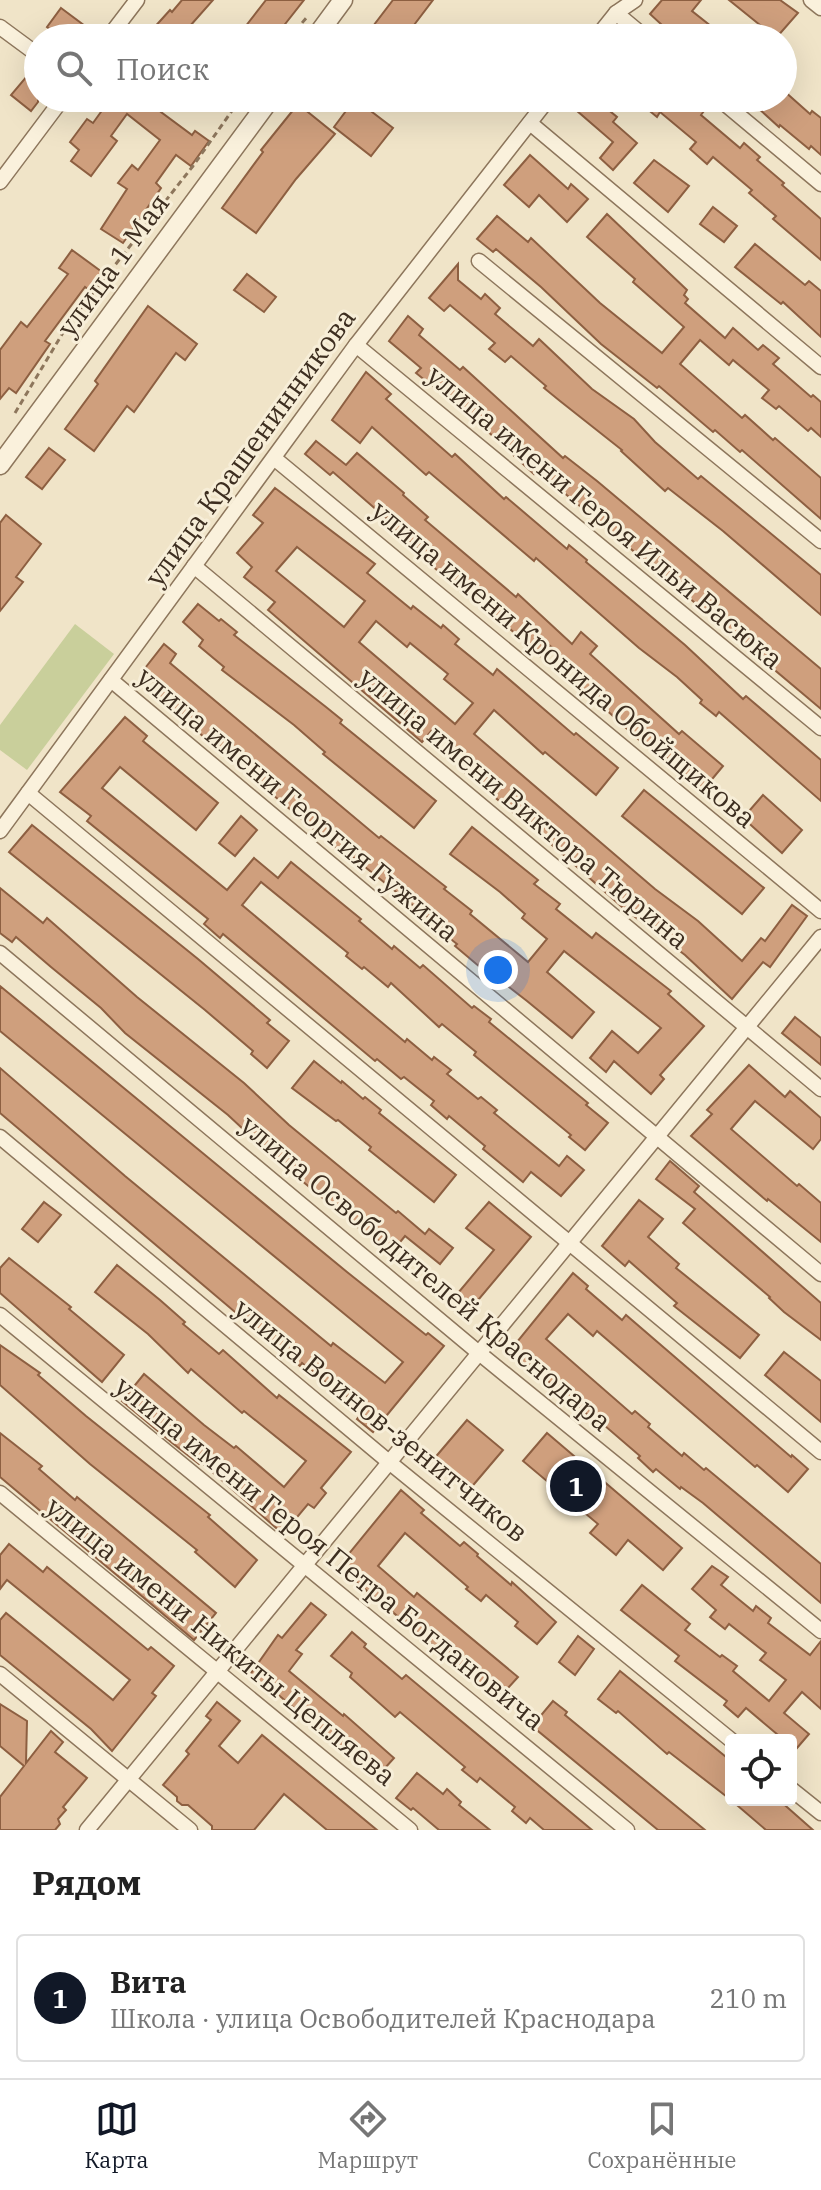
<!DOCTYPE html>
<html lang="ru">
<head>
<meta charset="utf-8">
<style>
  :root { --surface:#fff; --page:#f6f6f6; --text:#222; --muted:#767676; --line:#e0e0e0; --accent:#111827 }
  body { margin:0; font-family:"IBM Plex Serif",serif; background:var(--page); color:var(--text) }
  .controls { position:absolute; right:24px; bottom:24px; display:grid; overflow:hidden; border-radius:8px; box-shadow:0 8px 32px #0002 }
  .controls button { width:72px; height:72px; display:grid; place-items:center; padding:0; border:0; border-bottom:2px solid var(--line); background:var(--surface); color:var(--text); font:40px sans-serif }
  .you { position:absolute; left:498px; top:970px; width:28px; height:28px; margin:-20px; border:6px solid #fff; border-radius:50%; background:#1a73e8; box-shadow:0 0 0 12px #1a73e833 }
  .badge { display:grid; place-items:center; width:52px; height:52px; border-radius:50%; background:var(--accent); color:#fff; font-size:26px; font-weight:700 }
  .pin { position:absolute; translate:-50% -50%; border:4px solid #fff; box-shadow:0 2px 8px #0006 }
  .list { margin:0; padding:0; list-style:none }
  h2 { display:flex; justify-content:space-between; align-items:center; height:104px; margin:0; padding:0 32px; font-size:34px }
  h2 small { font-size:26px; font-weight:400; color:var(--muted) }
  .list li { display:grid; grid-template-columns:52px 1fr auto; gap:24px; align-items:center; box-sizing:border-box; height:128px; margin:0 16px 16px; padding:0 16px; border:2px solid var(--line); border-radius:8px }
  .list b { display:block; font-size:30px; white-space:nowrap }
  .list p { margin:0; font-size:26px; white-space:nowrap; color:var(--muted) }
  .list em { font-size:26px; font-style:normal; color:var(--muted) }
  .icon { flex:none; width:44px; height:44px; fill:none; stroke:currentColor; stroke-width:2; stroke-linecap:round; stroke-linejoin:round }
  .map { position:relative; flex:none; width:821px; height:1830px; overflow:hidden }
  .search { position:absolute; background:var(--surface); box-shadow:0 8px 32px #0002; left:24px; right:24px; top:24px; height:88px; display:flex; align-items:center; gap:20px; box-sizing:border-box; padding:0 28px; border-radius:44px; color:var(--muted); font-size:30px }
  .sheet { height:248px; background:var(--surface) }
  nav { display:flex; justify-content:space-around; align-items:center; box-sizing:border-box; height:112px; border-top:2px solid var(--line); background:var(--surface); font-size:22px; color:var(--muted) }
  nav a { display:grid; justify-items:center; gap:4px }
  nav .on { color:var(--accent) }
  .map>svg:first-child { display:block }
  .green { fill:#c9cf9b }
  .building { fill:#cf9f7d; stroke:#8d5f41; stroke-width:2; fill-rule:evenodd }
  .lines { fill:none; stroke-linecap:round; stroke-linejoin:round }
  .minor-casing { stroke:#8d765c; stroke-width:17 }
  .tertiary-casing { stroke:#8d765c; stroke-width:21 }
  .path { stroke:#8d765c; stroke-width:3; stroke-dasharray:6 4; stroke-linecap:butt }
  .minor { stroke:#faf1dc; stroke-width:14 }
  .tertiary { stroke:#faf1dc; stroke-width:18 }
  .labels { text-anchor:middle; stroke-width:6; stroke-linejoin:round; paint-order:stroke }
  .street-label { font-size:28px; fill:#3d2e20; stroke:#f7eed8 }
</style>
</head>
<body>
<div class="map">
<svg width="821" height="1830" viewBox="0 0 821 1830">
  <rect width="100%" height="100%" fill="#f0e4c8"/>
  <!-- green -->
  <polygon class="green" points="75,624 114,654 27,770 0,750 0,725"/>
  <!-- building -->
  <g class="building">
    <polygon points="182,0 213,0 190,26 204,38 162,38 152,30 170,10 172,12"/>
    <polygon points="266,0 304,0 282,28 295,38 259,38 245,27"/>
    <polygon points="393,0 433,0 411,29 423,38 364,38"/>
    <polygon points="662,0 701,0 692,11 726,38 676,38 650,14"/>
    <polygon points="729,0 780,0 798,13 776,38"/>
    <polygon points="61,8 89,29 82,38 61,38 47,27"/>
    <polygon points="27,76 38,84 38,102 31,111 11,95"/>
    <polygon points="783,90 810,114 812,111 821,118 821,155 811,146 809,149 780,125 779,127 747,98 783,98"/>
    <polygon points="111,98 173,98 161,112 192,135 195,131 209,141 191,166 176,155 156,183 161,188 123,243 101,229 127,189 118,183 132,165 138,170 160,140 127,114 111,136 117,141 91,176 71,161 79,150 70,142 87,119 93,123"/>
    <polygon points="585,98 594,98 617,117 613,122 637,143 613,170 600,158 613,142 576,110"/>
    <polygon points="634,98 689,98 704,111 701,115 740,148 744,143 760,157 757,160 784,183 782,185 821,219 821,260 773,219 776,216 749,193 752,190 713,157 707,164 690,149 696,142 660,112 657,117"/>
    <polygon points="355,99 393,128 371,156 334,127"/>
    <polygon points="298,104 335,134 296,179 256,233 222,208 263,152 261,150"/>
    <polygon points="530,155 568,189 571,184 588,199 567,222 539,195 529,207 504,185"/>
    <polygon points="654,160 689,186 668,212 634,183"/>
    <polygon points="713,207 737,226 724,242 700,224"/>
    <polygon points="607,214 687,290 684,295 688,299 685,303 725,338 733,328 758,350 763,345 779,358 773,364 811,397 813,395 821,402 821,437 811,428 808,431 779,406 776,409 762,398 769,390 733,360 729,365 700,340 680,364 742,418 745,415 773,440 775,438 821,478 821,519 742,450 740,452 715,430 713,432 659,386 657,388 601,344 541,287 496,249 493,252 477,239 497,216 528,242 531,238 600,303 662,353 684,327 633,282 635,279 587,237"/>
    <polygon points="755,244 805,285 809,281 821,291 821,337 783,302 781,304 735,267"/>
    <polygon points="72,250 102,272 89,290 85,287 45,341 50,344 16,393 9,388 0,399 0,350 21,322 27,327 68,274 59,268"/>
    <polygon points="458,264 458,280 481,299 485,294 500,308 495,314 533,346 539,339 592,389 634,419 655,442 698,479 701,476 821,575 821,615 723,531 668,488 665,491 621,451 622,450 560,401 544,388 546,386 511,356 505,362 489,349 495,343 450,305 444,311 429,298"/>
    <polygon points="247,274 276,297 264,312 234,290"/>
    <polygon points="148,306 197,344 185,360 176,353 134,412 127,406 94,451 65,429 98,384 95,381"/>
    <polygon points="408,316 423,329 419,335 460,370 463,367 563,458 565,456 597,481 821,669 821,709 562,491 561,493 536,472 534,474 435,383 432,386 416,373 421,368 389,341"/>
    <polygon points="366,372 391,394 386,399 452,457 455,454 504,499 506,497 567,549 569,545 587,560 586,562 685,645 743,699 746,696 821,760 821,801 719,712 716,716 700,703 702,700 677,677 639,648 536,558 534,561 429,472 426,475 372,427 360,443 332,420"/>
    <polygon points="316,441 346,465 357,453 404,493 403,495 428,517 425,520 516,597 518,594 572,644 581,632 597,646 590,654 679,734 682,731 723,766 703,790 651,744 648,748 579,685 586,677 549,645 540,656 489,610 487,612 419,555 422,552 392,527 394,525 333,472 330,475 305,454"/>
    <polygon points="49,448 65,460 42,489 26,477"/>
    <path d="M275,488L375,564L367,573L411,609L413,606L441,628L443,625L459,639L455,644L493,675L497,669L574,735L576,733L618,768L596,795L545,752L543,754L494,710L474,734L655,889L698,921L742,961L761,938L765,941L792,905L807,916L770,967L763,962L732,999L685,955L622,907L558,850L461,769L469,759L433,729L422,742L268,610L275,602L244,577L252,567L237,553L263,523L253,515ZM297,547L365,601L344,627L276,571ZM376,621L407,647L410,643L448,674L444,679L473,703L455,724L359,642Z"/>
    <polygon points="6,515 41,544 16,577 23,582 0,611 0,523"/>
    <polygon points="198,604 219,621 221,619 237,632 234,635 326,707 342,720 340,723 436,801 414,828 323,754 325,752 294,725 222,670 224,667 199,646 203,640 183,622"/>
    <polygon points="164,644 176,654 170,663 379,838 381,836 446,887 444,889 472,911 470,914 528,962 547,939 522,918 525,914 500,892 450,854 472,827 538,880 534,884 560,904 556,909 592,938 596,933 671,991 668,994 704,1026 660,1075 664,1079 651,1094 614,1061 606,1072 590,1058 612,1031 638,1053 661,1028 564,951 547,972 594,1012 572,1038 527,1001 496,977 494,979 455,946 457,944 433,925 435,923 350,855 348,858 154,695 160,687 142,672"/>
    <polygon points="125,717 147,736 143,741 218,803 196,830 120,767 102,788 227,890 254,858 278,878 291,862 361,919 359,921 392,949 394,946 420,968 423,965 472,1008 474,1006 491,1019 489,1022 588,1103 586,1105 608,1123 585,1150 569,1137 571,1135 474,1055 476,1052 442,1024 439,1027 391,983 388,987 364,967 362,969 346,956 348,953 261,882 242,905 405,1042 407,1039 432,1060 434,1057 451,1070 447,1074 478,1099 481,1097 497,1110 494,1113 559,1166 567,1156 584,1170 561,1196 531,1172 523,1182 483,1149 485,1146 449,1116 447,1119 431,1105 434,1101 404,1077 401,1079 377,1059 375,1061 223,934 220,938 204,924 208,919 87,821 91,816 60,792"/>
    <polygon points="644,790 764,888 742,914 622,816"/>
    <polygon points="763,795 802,830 782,853 743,818"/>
    <polygon points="241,816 257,830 235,856 219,843"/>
    <polygon points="32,825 198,959 270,1020 267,1023 289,1041 267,1068 251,1054 253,1051 205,1010 9,852"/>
    <polygon points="0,888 43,923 47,918 63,932 137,997 244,1083 289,1125 396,1213 398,1211 425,1234 429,1229 453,1248 440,1264 405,1236 392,1252 368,1232 366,1234 272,1156 228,1115 125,1033 101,1008 51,967 16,937 12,942 0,933"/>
    <polygon points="0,986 347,1272 426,1335 428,1333 444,1346 373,1432 357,1419 364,1410 329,1382 327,1383 302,1363 300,1366 261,1334 0,1113 0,1068 125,1176 331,1346 333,1343 385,1383 403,1362 0,1031"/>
    <polygon points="795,1017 821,1038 821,1065 782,1033"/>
    <polygon points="314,1061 341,1083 342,1081 363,1099 365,1097 381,1110 379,1113 456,1175 434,1202 369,1150 371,1147 338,1120 336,1121 292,1088"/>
    <polygon points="749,1065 785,1097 790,1091 821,1118 821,1139 813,1149 755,1101 731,1129 797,1186 799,1184 821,1203 821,1242 768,1199 767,1201 691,1136 712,1114 707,1110"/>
    <polygon points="670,1161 699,1186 694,1192 821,1303 821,1340 784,1312 769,1298 770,1297 683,1223 695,1209 656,1179"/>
    <polygon points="639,1200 663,1219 648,1237 679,1264 676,1268 759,1335 740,1358 674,1306 677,1303 629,1261 625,1266 602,1246"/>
    <polygon points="44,1202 61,1215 38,1242 22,1229"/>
    <polygon points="489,1202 531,1237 463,1318 448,1305 494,1250 466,1228"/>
    <polygon points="9,1258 71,1307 69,1309 124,1355 102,1382 0,1293 0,1268"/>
    <polygon points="117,1265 160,1300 185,1322 183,1324 219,1354 223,1350 277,1398 279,1395 351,1452 321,1488 326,1493 314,1508 308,1504 283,1534 201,1462 199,1464 171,1442 122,1401 144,1374 204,1425 234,1448 236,1446 284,1487 306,1461 244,1411 242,1413 191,1369 188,1373 148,1334 95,1292"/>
    <polygon points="573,1273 588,1286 586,1289 622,1320 626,1315 791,1457 792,1455 808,1469 788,1492 757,1465 755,1467 597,1331 593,1336 568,1314 546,1339 632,1414 635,1411 650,1424 648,1427 682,1456 684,1453 704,1470 706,1468 821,1564 821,1603 703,1503 681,1487 680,1489 656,1469 653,1472 638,1458 640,1456 604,1425 602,1427 527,1363 524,1366 508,1353"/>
    <polygon points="0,1345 40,1373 38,1375 86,1416 210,1515 208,1517 257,1560 235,1587 195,1552 197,1550 90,1464 0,1385"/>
    <polygon points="784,1352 821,1381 821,1422 765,1375"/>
    <polygon points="467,1420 503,1450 469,1490 433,1460"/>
    <polygon points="0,1433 42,1466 39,1469 75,1500 77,1497 216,1613 194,1640 0,1477"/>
    <polygon points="547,1433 682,1548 663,1570 628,1540 616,1555 590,1533 598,1524 523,1461"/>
    <polygon points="401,1490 424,1510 421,1513 460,1546 464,1542 478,1554 477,1556 511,1585 512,1582 556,1622 537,1644 515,1626 518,1622 486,1595 481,1601 466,1589 468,1587 405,1533 378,1566 414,1597 417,1593 518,1677 498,1699 338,1567"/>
    <polygon points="9,1544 43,1572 47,1567 148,1650 151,1647 174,1666 152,1693 156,1696 112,1751 91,1729 0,1655 0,1620 6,1613 113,1700 130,1680 7,1580 0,1589 0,1555"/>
    <polygon points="712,1566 728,1577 721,1585 753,1611 756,1606 771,1618 768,1623 810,1655 821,1641 821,1709 802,1692 784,1713 809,1734 791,1755 791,1740 784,1740 746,1708 738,1717 724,1705 727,1701 675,1661 679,1656 621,1610 642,1585 690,1624 685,1630 720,1657 722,1655 737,1666 733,1671 769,1701 786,1680 760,1660 766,1653 729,1624 725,1629 710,1617 716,1610 692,1589"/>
    <polygon points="311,1603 326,1615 296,1650 302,1654 289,1671 343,1716 344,1714 394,1758 377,1777 341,1748 339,1751 324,1738 326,1735 275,1692 272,1695 249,1676 278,1635 282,1638"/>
    <polygon points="352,1632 366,1644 364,1647 402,1679 406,1675 592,1830 544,1830 530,1818 526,1823 512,1811 515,1807 480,1778 477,1782 462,1770 465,1767 400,1712 395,1717 350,1677 352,1673 331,1656"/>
    <polygon points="578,1636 594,1649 575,1675 559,1662"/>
    <polygon points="620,1671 731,1761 731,1800 669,1752 667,1754 618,1711 616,1713 598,1699"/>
    <polygon points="553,1701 567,1712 565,1715 705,1830 658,1830 532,1726"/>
    <polygon points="217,1702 240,1721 219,1746 238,1763 262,1735 377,1830 327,1830 284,1794 254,1830 212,1830 212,1826 188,1805 182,1805 177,1801 177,1797 163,1785 189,1754 186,1751 211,1720 206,1716"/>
    <polygon points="0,1704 27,1721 26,1763 51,1731 63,1742 55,1752 87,1778 63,1807 66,1810 58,1819 60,1824 55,1830 0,1830 0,1797 24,1766 0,1746"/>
    <polygon points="417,1773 443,1794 447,1789 461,1802 459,1805 490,1830 439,1830 413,1808 411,1810 396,1798"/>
    <polygon points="731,1800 779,1800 813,1830 766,1830"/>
  </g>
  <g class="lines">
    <defs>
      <g id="minor">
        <polyline points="811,0 821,8"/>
        <polyline points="616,13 646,38"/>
        <polyline points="0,27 38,55"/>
        <polyline points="108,38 137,0"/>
        <polyline points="596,38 616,13 635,0"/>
        <polyline points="718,98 821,184"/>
        <polyline points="530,123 821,367"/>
        <polyline points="0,182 63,98"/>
        <polyline points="479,261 821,541"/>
        <polyline points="356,345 821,728"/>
        <polyline points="274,458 821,911"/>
        <polyline points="194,566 821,1089"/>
        <polyline points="111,680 821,1274"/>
        <polyline points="28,793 821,1452"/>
        <polyline points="0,831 356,345 549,98"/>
        <polyline points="0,953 479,1353 821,1631"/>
        <polyline points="0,1137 389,1462 731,1740"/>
        <polyline points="0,1315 627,1830"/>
        <polyline points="0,1493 410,1830"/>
        <polyline points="0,1674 190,1830"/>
        <polyline points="791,1789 821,1813"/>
        <polyline points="87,1830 821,937"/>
      </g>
      <g id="tertiary">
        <polyline points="315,38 343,0"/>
        <polyline points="0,465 271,98"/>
      </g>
    </defs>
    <!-- minor casing -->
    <use href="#minor" class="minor-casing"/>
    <!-- tertiary casing -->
    <use href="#tertiary" class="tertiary-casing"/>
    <!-- path -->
    <g class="path">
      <polyline points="289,38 308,16"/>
      <polyline points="15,413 67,326 193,166 241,98"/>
    </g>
    <!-- minor -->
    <use href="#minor" class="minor"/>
    <!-- tertiary -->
    <use href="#tertiary" class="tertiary"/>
  </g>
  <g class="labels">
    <!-- street labels -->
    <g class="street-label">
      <text transform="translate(113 265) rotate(-54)" y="10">улица 1 Мая</text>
      <text transform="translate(250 447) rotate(-54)" y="10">улица Крашенинникова</text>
      <text transform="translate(605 517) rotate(40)" y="10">улица имени Героя Ильи Васюка</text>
      <text transform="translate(564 664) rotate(40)" y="10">улица имени Кронида Обойщикова</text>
      <text transform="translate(298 804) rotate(40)" y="10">улица имени Георгия Гужина</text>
      <text transform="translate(524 808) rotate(40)" y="10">улица имени Виктора Тюрина</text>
      <text transform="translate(426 1273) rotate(40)" y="10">улица Освободителей Краснодара</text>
      <text transform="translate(381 1420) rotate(39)" y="10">улица Воинов-зенитчиков</text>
      <text transform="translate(330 1553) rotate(39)" y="10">улица имени Героя Петра Богдановича</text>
      <text transform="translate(221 1641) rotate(39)" y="10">улица имени Никиты Цепляева</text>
    </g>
  </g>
</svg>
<div class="controls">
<button><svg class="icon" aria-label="locate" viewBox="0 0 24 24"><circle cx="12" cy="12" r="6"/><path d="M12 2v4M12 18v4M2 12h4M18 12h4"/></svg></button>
</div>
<div class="you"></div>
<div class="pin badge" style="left:576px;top:1486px">1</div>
<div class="search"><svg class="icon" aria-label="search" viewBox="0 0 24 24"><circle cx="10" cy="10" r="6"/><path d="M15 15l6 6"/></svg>Поиск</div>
</div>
<section class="sheet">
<h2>Рядом<small></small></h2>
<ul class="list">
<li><span class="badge">1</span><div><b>Вита</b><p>Школа · улица Освободителей Краснодара</p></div><em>210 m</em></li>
</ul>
</section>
<nav>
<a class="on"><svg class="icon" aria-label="map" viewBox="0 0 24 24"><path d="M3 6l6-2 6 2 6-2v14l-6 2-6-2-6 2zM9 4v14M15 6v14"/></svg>Карта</a>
<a><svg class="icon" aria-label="directions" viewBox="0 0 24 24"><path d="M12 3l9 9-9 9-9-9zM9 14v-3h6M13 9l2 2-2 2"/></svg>Маршрут</a>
<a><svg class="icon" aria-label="saved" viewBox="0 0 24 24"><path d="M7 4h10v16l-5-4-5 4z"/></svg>Сохранённые</a>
</nav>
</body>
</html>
